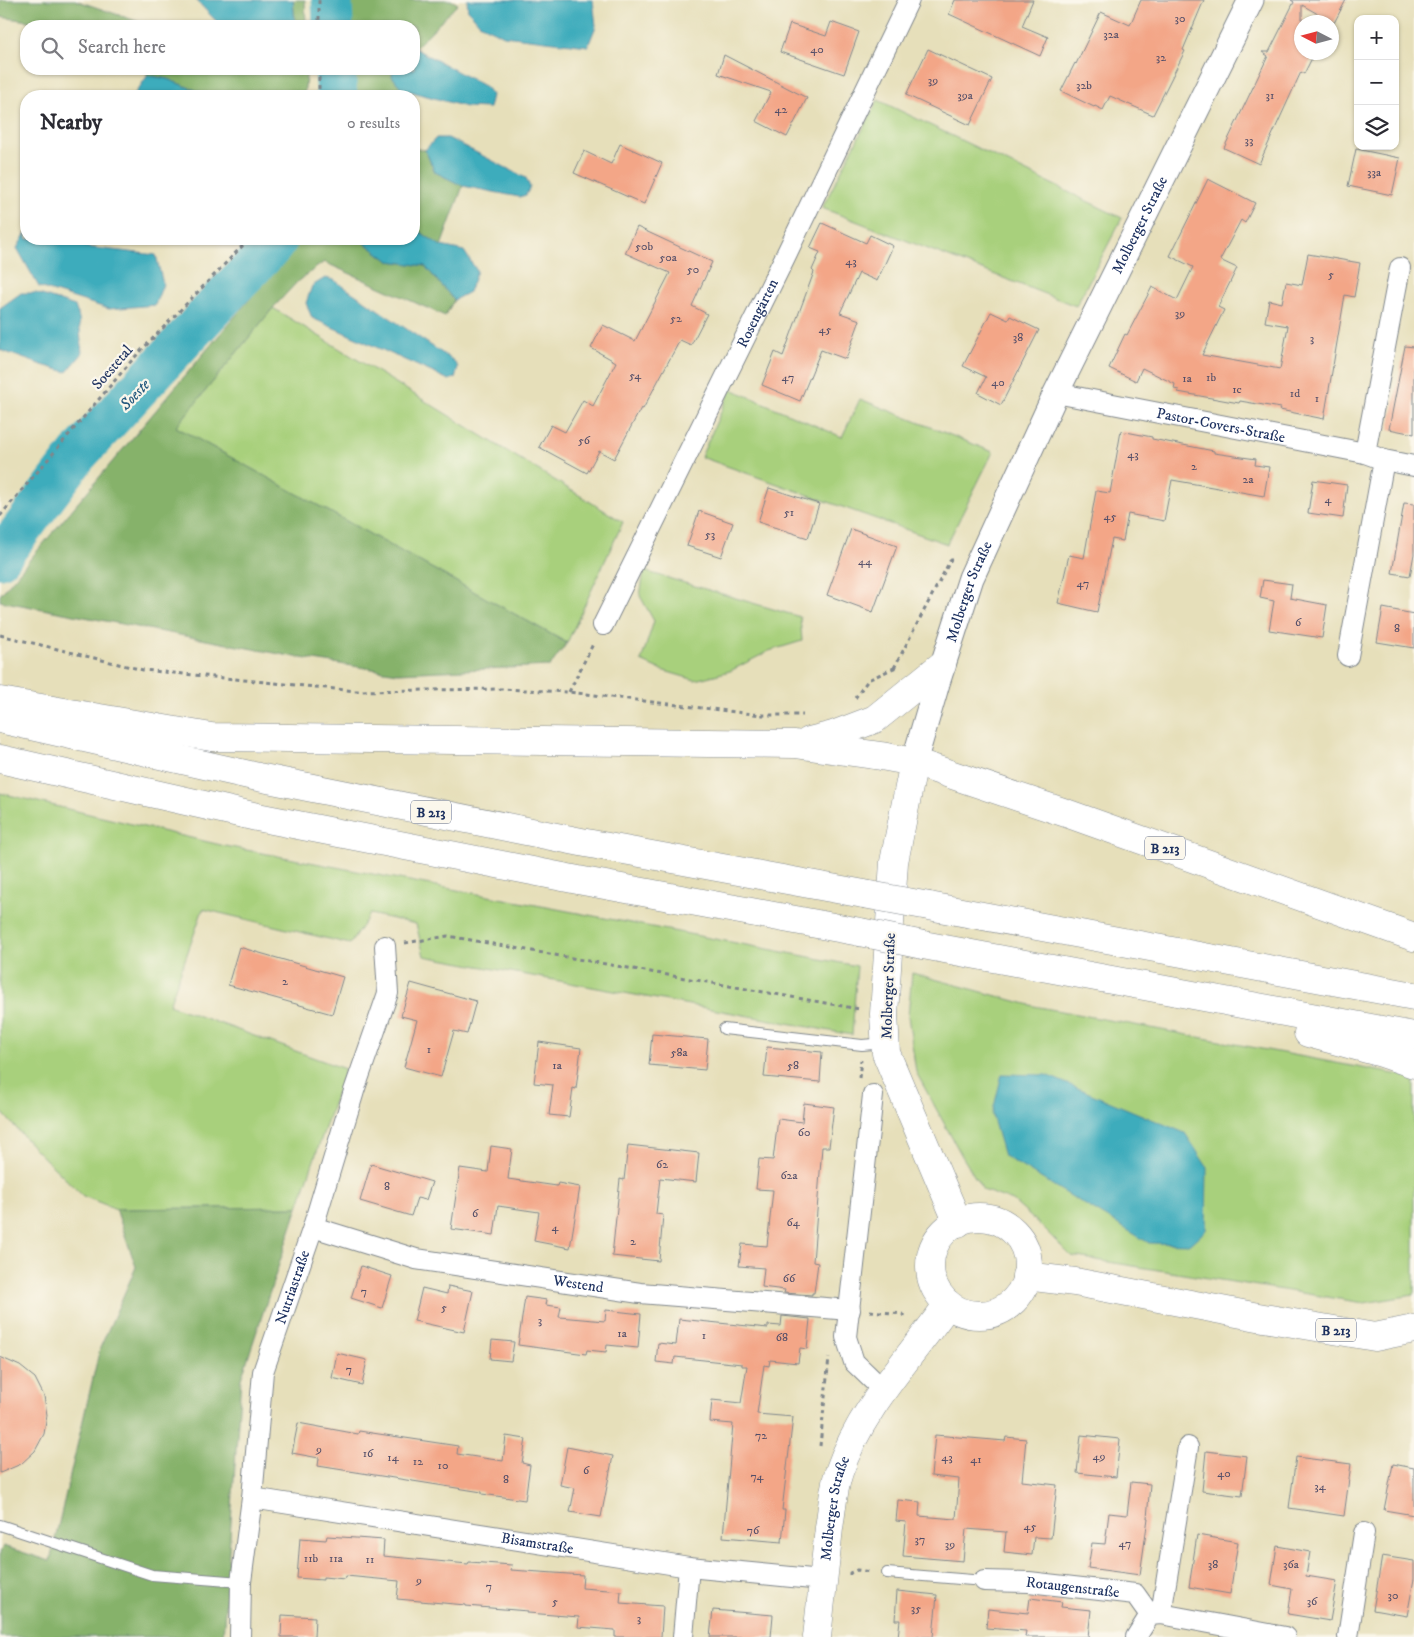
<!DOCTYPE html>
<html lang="en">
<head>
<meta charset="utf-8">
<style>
  :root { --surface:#fff; --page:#f7f7f7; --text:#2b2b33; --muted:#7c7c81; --line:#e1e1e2 }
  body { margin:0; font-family:"IM FELL DW Pica",serif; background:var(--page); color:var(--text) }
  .controls { position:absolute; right:15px; top:15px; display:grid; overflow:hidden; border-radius:10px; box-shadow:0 1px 4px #0004 }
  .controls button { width:45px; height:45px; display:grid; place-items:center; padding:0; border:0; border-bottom:1px solid var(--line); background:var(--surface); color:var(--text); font:25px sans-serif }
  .compass { position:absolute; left:1294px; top:15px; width:45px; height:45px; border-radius:50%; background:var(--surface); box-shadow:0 1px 4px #0004; rotate:276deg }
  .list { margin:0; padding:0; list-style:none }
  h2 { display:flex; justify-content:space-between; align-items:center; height:65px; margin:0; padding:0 20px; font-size:21px }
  h2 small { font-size:16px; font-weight:400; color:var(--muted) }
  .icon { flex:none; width:28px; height:28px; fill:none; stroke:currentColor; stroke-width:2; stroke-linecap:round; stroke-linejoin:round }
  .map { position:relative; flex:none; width:1414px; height:1637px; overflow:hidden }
  .search { position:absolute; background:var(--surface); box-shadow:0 1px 4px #0004; left:20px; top:20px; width:400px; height:55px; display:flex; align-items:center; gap:12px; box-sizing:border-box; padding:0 18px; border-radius:20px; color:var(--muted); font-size:19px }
  .panel { position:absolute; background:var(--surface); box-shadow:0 1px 4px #0004; left:20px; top:90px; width:400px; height:155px; border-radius:20px }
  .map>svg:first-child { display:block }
  .green { fill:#a8d07b; stroke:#62806c }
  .forest { fill:#86b26b; stroke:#507064 }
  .water { fill:#3eacbc; stroke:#2c6e8d }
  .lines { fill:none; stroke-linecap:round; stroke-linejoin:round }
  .river { stroke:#3eacbc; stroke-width:41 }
  .building { fill:#f3a687 }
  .service-casing { stroke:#80878c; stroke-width:12 }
  .minor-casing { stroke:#80878c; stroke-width:22 }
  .tertiary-casing { stroke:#80878c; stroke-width:27 }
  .secondary-casing { stroke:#80878c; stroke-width:29 }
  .trunk-casing { stroke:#80878c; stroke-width:29 }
  .path { stroke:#80878c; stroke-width:3; stroke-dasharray:4 4; stroke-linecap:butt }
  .service { stroke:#fff; stroke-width:10 }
  .minor { stroke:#fff; stroke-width:20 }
  .tertiary { stroke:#fff; stroke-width:25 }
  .secondary { stroke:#fff; stroke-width:28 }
  .trunk { stroke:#fff; stroke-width:28 }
  .trunk-bridge-casing { stroke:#80878c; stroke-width:29; stroke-linecap:butt }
  .trunk-bridge { stroke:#fff; stroke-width:28 }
  .labels { text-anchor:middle; stroke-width:4.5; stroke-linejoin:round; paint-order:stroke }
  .number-label { font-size:12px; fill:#514d68 }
  .shield { fill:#fbf7ec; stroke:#5e6b89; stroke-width:1 }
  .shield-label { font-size:14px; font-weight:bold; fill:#1b2f5e }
  .street-label { font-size:15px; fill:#1b2f5e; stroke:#fbf7ec }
  .water-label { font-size:16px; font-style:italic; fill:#275b7f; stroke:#fbf7ec }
</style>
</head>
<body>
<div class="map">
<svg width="1414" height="1637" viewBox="0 0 1414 1637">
  <rect width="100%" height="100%" fill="#fbf7ec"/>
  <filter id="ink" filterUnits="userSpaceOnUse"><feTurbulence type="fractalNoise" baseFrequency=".02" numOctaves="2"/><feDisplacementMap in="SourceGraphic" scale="10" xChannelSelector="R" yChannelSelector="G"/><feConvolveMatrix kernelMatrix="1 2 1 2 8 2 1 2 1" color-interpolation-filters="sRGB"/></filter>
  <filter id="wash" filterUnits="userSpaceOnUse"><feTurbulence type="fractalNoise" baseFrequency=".0096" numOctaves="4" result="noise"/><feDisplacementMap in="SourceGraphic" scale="20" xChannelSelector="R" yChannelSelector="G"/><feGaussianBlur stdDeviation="1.12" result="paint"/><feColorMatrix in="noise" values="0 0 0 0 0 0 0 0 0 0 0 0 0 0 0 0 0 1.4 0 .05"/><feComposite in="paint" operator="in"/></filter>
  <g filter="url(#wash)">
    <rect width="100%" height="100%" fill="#e6dfba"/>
    <!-- green -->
    <g class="green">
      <polygon points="878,100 1122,218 1076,306 822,208"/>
      <polygon points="273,308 623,522 567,643 176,427"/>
      <polygon points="731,389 842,437 860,399 993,452 947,544 701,457"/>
      <polygon points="644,571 800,617 802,641 769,651 730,671 695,680 661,670 641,661 654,621 640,596"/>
      <polygon points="0,793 225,846 857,966 852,1035 424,956 416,924 370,914 350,944 203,909 169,1005 345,1069 298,1207 116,1209 83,1196 33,1147 0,1110"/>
      <polygon points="912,973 1034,1006 1410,1077 1414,1079 1414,1295 1364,1303 1071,1256 1042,1227 1013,1201 983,1190 962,1156 916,1072 908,1016"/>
    </g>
    <!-- forest -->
    <g class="forest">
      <polygon points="0,0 75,0 151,26 65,26 0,17"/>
      <polygon points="293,0 305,0 306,26 295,26"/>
      <polygon points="339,0 451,0 458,4 414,49 414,26 341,26"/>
      <polygon points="143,69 307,69 304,96 210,96 167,79 148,75"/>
      <polygon points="345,69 393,69 392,76 402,89 397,96 343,96 346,78"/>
      <polygon points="414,148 425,150 435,172 463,186 441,246 414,228"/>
      <polygon points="282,239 361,239 362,241 389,261 425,266 454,300 445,316 324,262 298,281 273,308 176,427 567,643 550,666 398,673 301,658 0,601 0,595 253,295 258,274"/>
      <polygon points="298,1207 241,1379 223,1637 0,1637 0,1553 3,1546 50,1561 100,1348 136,1267 116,1209"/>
    </g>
    <!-- water -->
    <g class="water">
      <polygon points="196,0 293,0 295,26 223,26 219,24"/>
      <polygon points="467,0 593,0 596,26 588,46 504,36 481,25 468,10"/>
      <polygon points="414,48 486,87 492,95 489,108 466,107 402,89 392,76 393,69 414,69"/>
      <polygon points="148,75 167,79 210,96 136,96 134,95"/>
      <polygon points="436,138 448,138 526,178 530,187 526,195 519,197 463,186 435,172 425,150"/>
      <polygon points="414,228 441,246 464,251 477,271 469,292 454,300 425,266 389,261 362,241 361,239 414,239"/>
      <polygon points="26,233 26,239 69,239 86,247 156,255 163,284 155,305 109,309 39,287 17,248"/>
      <polygon points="325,278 334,280 454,361 458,367 455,378 449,380 312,318 306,303 312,286"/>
      <polygon points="21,293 36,293 75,306 79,318 82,354 67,372 42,365 0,350 0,308"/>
      <polygon points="1002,1074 1046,1075 1185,1133 1207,1167 1206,1230 1191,1244 1149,1243 1004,1156 992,1115"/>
    </g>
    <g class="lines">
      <!-- river -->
      <g class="river">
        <polyline points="332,0 333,26"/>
        <polyline points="335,69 337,96"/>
        <polyline points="0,558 78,454 231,289 272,247 278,239"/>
      </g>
    </g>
    <g id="blocks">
      <!-- building -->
      <g class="building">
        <polygon points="955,0 1033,0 1022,26 1048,37 1040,56 949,14"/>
        <polygon points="1141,0 1204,0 1183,50 1185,51 1153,115 1110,96 1103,110 1095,106 1094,107 1061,91 1075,63 1076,64 1101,12 1130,25"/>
        <polygon points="1291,0 1346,0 1334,23 1302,5 1302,52 1315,52 1304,74 1301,72 1259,164 1224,148 1268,56 1262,52 1269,52 1294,2"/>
        <polygon points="831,22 859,32 844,74 780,52 790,24 826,36"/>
        <polygon points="928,49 992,79 970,125 906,95"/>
        <polygon points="724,55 807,98 787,137 756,121 771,92 718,74"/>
        <polygon points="620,144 662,163 644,204 574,173 584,151 611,164"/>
        <polygon points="1356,149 1400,158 1392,195 1348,186"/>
        <polygon points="1208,179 1255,203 1245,223 1241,220 1220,260 1237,268 1218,307 1224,310 1202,355 1280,369 1288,326 1265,322 1269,300 1282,303 1286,282 1302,285 1308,254 1360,263 1354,297 1345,295 1324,419 1280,410 1281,408 1240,401 1239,403 1178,392 1179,390 1174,389 1175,384 1142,368 1136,381 1109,368 1125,334 1127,335 1152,287 1177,300 1193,267 1170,256"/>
        <polygon points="822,223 866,243 870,235 893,246 877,281 859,273 840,313 860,320 846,359 821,350 800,401 762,385 775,352 783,356 814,272 812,270 820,252 810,248"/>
        <polygon points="637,227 712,262 692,306 707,314 691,345 680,340 643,409 641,408 614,459 599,451 587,473 539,447 551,425 565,432 583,400 593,406 616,362 591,348 603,325 635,341 670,273 625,253"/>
        <polygon points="991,312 1008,320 1010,316 1039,330 1001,405 978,393 986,377 963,366"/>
        <polygon points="1405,346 1414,347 1414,434 1389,429"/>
        <polygon points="1121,431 1152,437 1152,439 1214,451 1214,453 1256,459 1255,465 1269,467 1264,496 1172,480 1164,521 1128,514 1123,541 1112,539 1097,612 1058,603 1069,555 1084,558 1096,491 1110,493"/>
        <polygon points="1313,480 1347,485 1343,518 1308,513"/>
        <polygon points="769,488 819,504 808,538 758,522"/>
        <polygon points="1404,503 1414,504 1414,554 1410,576 1392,573"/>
        <polygon points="699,511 733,523 721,557 687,546"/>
        <polygon points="851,529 897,546 873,612 827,595"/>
        <polygon points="1263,580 1292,584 1290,598 1327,605 1322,638 1269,630 1274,601 1260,598"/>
        <polygon points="1383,608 1414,614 1414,648 1377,642"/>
        <polygon points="239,947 343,977 332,1014 228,985"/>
        <polygon points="411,983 476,1001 467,1034 454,1031 441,1077 404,1067 417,1020 401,1016"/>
        <polygon points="652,1034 708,1039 705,1070 649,1065"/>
        <polygon points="539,1042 581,1048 576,1089 573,1088 569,1117 549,1115 553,1085 534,1083"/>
        <polygon points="767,1047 822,1052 820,1082 764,1077"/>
        <polygon points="804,1103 834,1107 829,1147 822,1147 813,1262 818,1263 814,1293 812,1293 812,1295 784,1293 785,1290 762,1287 764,1268 739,1266 742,1244 767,1246 773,1190 756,1189 759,1159 773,1160 778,1119 802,1122"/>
        <polygon points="628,1145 699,1153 696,1182 660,1178 656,1214 663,1215 659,1261 612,1256 620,1179 624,1180"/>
        <polygon points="491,1146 512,1149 508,1179 557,1186 558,1183 580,1187 570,1248 534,1241 539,1212 498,1206 494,1235 451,1229 460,1168 488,1172"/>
        <polygon points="371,1164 432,1182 426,1200 417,1198 411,1216 360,1201"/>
        <polygon points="361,1266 392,1276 382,1308 351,1298"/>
        <polygon points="448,1286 473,1291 464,1332 414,1321 422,1288 447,1294"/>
        <polygon points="525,1297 547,1300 546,1305 561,1307 559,1317 605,1321 606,1310 641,1314 638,1348 607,1345 606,1352 587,1350 586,1354 518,1345"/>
        <polygon points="782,1316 810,1319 807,1349 800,1348 798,1363 770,1360 769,1366 764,1365 757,1414 793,1417 782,1510 785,1510 782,1542 723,1537 733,1424 710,1422 712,1400 741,1403 747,1366 742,1366 742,1364 675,1357 674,1364 656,1362 658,1343 676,1345 679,1319 768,1328 768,1325 781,1326"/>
        <polygon points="492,1340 514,1342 511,1361 490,1359"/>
        <polygon points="337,1353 367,1360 362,1385 332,1378"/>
        <polygon points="0,1357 20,1366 35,1378 44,1396 47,1415 44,1434 35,1451 21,1464 0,1473"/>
        <polygon points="298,1423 358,1434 359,1431 458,1446 457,1454 503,1461 506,1436 526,1439 522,1463 530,1465 525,1500 482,1494 482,1492 318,1466 319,1458 292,1453"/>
        <polygon points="935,1435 1005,1441 1006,1437 1026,1439 1022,1481 1057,1485 1051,1538 1034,1537 1032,1555 1004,1552 1006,1532 966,1529 963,1561 903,1556 906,1522 896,1521 898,1500 920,1502 919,1516 956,1519 959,1479 931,1476"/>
        <polygon points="1081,1435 1120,1439 1116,1477 1077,1473"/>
        <polygon points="567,1447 613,1456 601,1517 570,1512 575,1488 560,1485"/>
        <polygon points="1206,1451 1247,1456 1242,1496 1202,1491"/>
        <polygon points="1296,1457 1351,1464 1344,1516 1289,1508"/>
        <polygon points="1393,1464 1414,1468 1414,1515 1384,1510"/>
        <polygon points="1131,1482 1150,1484 1147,1518 1148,1518 1140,1575 1088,1568 1092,1543 1105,1544 1109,1513 1127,1515"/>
        <polygon points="1197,1535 1238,1542 1230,1594 1189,1587"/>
        <polygon points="327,1536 384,1540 383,1556 468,1564 469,1562 512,1565 511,1570 583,1575 582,1588 621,1591 620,1603 663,1606 661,1637 615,1637 615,1630 578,1627 579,1617 528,1613 528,1611 466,1606 466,1605 397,1599 399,1581 346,1576 345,1579 323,1577 323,1580 297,1578 300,1538 326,1540"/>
        <polygon points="1277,1546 1310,1552 1306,1576 1337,1581 1330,1621 1288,1614 1292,1589 1271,1585"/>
        <polygon points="1382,1556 1414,1561 1414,1579 1407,1616 1373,1610"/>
        <polygon points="897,1591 937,1595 933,1637 898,1637 900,1620 895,1620"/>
        <polygon points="1030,1598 1062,1602 1061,1607 1091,1610 1088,1637 1025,1637 1026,1631 986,1628 988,1609 1028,1613"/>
        <polygon points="713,1610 773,1615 771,1637 710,1637"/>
        <polygon points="282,1615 315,1617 314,1637 281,1637"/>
      </g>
    </g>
  </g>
  <g filter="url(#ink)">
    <use href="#blocks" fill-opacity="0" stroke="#80878c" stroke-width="1"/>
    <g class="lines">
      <defs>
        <g id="service">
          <polyline points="724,1029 862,1045 885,1043"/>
          <polyline points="0,1525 152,1575 241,1582"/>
          <polyline points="887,1573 984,1581"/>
        </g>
        <g id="minor">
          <path id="s1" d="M1056,393L1365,453L1384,460L1414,466"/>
          <polyline points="1365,453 1400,268"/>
          <path id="s2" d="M603,625L784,259L909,0"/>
          <polyline points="1348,656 1384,460"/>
          <polyline points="873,1095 846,1337 854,1362 883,1390"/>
          <path id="s3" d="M313,1227L416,1259L640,1293L850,1310"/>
          <path id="s4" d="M252,1498L689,1567L822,1580"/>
          <path id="s5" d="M984,1581L1029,1582L1135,1594L1150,1615"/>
          <polyline points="1161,1614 1188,1447"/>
          <path id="s6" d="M240,1637L241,1582L252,1498L263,1372L313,1227L354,1091L388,993L385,946"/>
          <polyline points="683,1637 689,1567"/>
          <polyline points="1136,1637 1150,1615 1161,1614 1285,1637"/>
          <polyline points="1348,1637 1364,1533"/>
        </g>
        <g id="tertiary">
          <path id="s7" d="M914,762L938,680L971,578L1056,393L1251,0"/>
        </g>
        <g id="secondary">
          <polyline points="914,762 894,862 884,1014 886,1053 958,1223"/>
          <circle cx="979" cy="1266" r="49"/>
          <path id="s8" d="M817,1637C821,1600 825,1564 829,1528C832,1510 833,1489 839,1472C861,1408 910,1358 948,1304"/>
        </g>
        <g id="trunk">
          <polyline points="0,701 211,737 795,744 881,756 914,762 1066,813 1414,937"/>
          <polyline points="0,719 258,777 586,843 864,894"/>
          <polyline points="809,741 833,735 875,719 942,665"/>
          <polyline points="0,759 257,817 578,880 860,932"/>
          <polyline points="929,906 1414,996"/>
          <polyline points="923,945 1414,1036"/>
          <polyline points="1308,1033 1382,1053 1414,1064"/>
          <polyline points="1026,1276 1075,1282 1258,1317 1375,1337 1414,1329"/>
        </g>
      </defs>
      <!-- service casing -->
      <use href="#service" class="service-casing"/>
      <!-- minor casing -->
      <use href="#minor" class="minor-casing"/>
      <!-- tertiary casing -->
      <use href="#tertiary" class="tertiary-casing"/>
      <!-- secondary casing -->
      <use href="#secondary" class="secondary-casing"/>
      <!-- trunk casing -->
      <use href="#trunk" class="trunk-casing"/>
      <!-- path -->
      <g class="path">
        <polyline points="319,0 319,26"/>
        <polyline points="319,69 319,96"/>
        <polyline points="0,516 133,359 249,239"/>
        <polyline points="0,635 143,670 356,691 502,689 569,692 761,715 803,715"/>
        <polyline points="894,668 951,559 952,559"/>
        <polyline points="569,692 593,644"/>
        <polyline points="855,698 868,680 894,668 893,671"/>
        <polyline points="405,943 448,936 859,1009"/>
        <polyline points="859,1078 861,1060"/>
        <polyline points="870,1311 902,1314 907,1317"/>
        <polyline points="820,1446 829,1358"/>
        <polyline points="850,1575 850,1573 857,1570 871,1572"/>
      </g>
      <!-- service -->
      <use href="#service" class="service"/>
      <!-- minor -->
      <use href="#minor" class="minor"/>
      <!-- tertiary -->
      <use href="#tertiary" class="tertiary"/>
      <!-- secondary -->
      <use href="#secondary" class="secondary"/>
      <!-- trunk -->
      <use href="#trunk" class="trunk"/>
      <defs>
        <g id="trunk-bridge">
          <polyline points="864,894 929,906"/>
          <polyline points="860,932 923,945"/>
        </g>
      </defs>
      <!-- trunk-bridge casing -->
      <use href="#trunk-bridge" class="trunk-bridge-casing"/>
      <!-- trunk-bridge -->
      <use href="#trunk-bridge" class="trunk-bridge"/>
    </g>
  </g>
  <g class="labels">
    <!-- number labels -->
    <g class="number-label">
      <text x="1180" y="22">30</text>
      <text x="1111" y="38">32a</text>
      <text x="817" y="53">40</text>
      <text x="1161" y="61">32</text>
      <text x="933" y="84">39</text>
      <text x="1084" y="89">32b</text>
      <text x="965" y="99">39a</text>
      <text x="1270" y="99">31</text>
      <text x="781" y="113">42</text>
      <text x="1249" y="144">33</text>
      <text x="1374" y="176">33a</text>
      <text x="644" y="250">50b</text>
      <text x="668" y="261">50a</text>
      <text x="851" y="265">43</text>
      <text x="693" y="273">50</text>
      <text x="1331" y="278">5</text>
      <text x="1180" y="317">39</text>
      <text x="676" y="322">52</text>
      <text x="825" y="333">45</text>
      <text x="1018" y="341">38</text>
      <text x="1312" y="342">3</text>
      <text x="635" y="379">54</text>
      <text x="788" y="381">47</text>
      <text x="1211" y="381">1b</text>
      <text x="1187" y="382">1a</text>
      <text x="998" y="386">40</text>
      <text x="1237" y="393">1c</text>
      <text x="1295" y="397">1d</text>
      <text x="1317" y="402">1</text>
      <text x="584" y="444">56</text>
      <text x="1133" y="458">43</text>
      <text x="1194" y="470">2</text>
      <text x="1248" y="483">2a</text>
      <text x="1328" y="503">4</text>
      <text x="789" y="516">51</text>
      <text x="1110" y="520">45</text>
      <text x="710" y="538">53</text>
      <text x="865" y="565">44</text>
      <text x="1083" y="587">47</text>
      <text x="1298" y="626">6</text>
      <text x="1397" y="632">8</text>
      <text x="285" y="985">2</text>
      <text x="429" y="1053">1</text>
      <text x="679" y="1056">58a</text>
      <text x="557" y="1069">1a</text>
      <text x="793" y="1069">58</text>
      <text x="804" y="1136">60</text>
      <text x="662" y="1168">62</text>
      <text x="789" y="1179">62a</text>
      <text x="387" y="1190">8</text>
      <text x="475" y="1217">6</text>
      <text x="793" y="1226">64</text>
      <text x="555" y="1231">4</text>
      <text x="633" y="1245">2</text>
      <text x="789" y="1282">66</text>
      <text x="364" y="1295">7</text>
      <text x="444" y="1311">5</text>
      <text x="540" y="1324">3</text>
      <text x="622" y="1337">1a</text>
      <text x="704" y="1339">1</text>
      <text x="782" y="1341">68</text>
      <text x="349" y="1373">7</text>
      <text x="761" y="1439">72</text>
      <text x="319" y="1453">9</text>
      <text x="368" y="1457">16</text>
      <text x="1099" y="1460">49</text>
      <text x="393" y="1461">14</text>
      <text x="947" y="1461">43</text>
      <text x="976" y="1463">41</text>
      <text x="418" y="1465">12</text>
      <text x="443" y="1469">10</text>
      <text x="586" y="1474">6</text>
      <text x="1224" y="1477">40</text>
      <text x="757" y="1480">74</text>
      <text x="506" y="1483">8</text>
      <text x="1320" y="1490">34</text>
      <text x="1030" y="1530">45</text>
      <text x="753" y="1534">76</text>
      <text x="920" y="1543">37</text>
      <text x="1125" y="1547">47</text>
      <text x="950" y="1548">39</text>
      <text x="311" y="1562">11b</text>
      <text x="336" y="1562">11a</text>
      <text x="370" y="1563">11</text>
      <text x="1213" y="1568">38</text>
      <text x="1291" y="1568">36a</text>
      <text x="419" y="1584">9</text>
      <text x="489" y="1590">7</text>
      <text x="1393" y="1599">30</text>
      <text x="555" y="1605">5</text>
      <text x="1312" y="1605">36</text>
      <text x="916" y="1612">35</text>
      <text x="639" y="1622">3</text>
    </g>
    <!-- shield labels -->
    <g class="shield">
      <rect x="411" y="800.5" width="40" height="23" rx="4"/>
      <rect x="1145" y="836.5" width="40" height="23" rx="4"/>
      <rect x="1316" y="1318.5" width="40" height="23" rx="4"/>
    </g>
    <g class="shield-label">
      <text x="431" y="817">B 213</text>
      <text x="1165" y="853">B 213</text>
      <text x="1336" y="1335">B 213</text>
    </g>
    <!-- street labels -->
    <g class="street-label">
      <text dy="5" stroke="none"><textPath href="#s7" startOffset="584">Molberger Straße</textPath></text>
      <text dy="5" stroke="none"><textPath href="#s2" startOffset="348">Rosengärten</textPath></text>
      <text transform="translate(112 367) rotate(-49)" y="5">Soestetal</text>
      <text dy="5" stroke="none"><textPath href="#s1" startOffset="168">Pastor-Covers-Straße</textPath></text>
      <text dy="5" stroke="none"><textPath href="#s7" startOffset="179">Molberger Straße</textPath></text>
      <text transform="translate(888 986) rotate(-88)" y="5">Molberger Straße</text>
      <text dy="5" stroke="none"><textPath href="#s3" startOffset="272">Westend</textPath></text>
      <text dy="5" stroke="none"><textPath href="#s6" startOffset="356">Nutriastraße</textPath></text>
      <text dy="5" stroke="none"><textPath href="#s8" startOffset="130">Molberger Straße</textPath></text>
      <text dy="5" stroke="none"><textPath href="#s4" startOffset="289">Bisamstraße</textPath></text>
      <text dy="5" stroke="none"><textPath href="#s5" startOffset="89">Rotaugenstraße</textPath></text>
    </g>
    <!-- water labels -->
    <g class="water-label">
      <text transform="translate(134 394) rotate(-47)" y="6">Soeste</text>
    </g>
  </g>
</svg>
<div class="controls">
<button>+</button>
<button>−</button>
<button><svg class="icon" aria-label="layers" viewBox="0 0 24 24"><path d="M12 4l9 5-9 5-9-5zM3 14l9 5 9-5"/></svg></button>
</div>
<svg class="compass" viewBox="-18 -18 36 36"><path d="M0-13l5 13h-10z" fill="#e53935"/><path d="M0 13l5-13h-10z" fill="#7c7c81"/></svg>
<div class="search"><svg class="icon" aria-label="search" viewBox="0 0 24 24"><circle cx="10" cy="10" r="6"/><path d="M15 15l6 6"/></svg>Search here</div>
<section class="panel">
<h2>Nearby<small>0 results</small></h2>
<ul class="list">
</ul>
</section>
</div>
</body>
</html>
